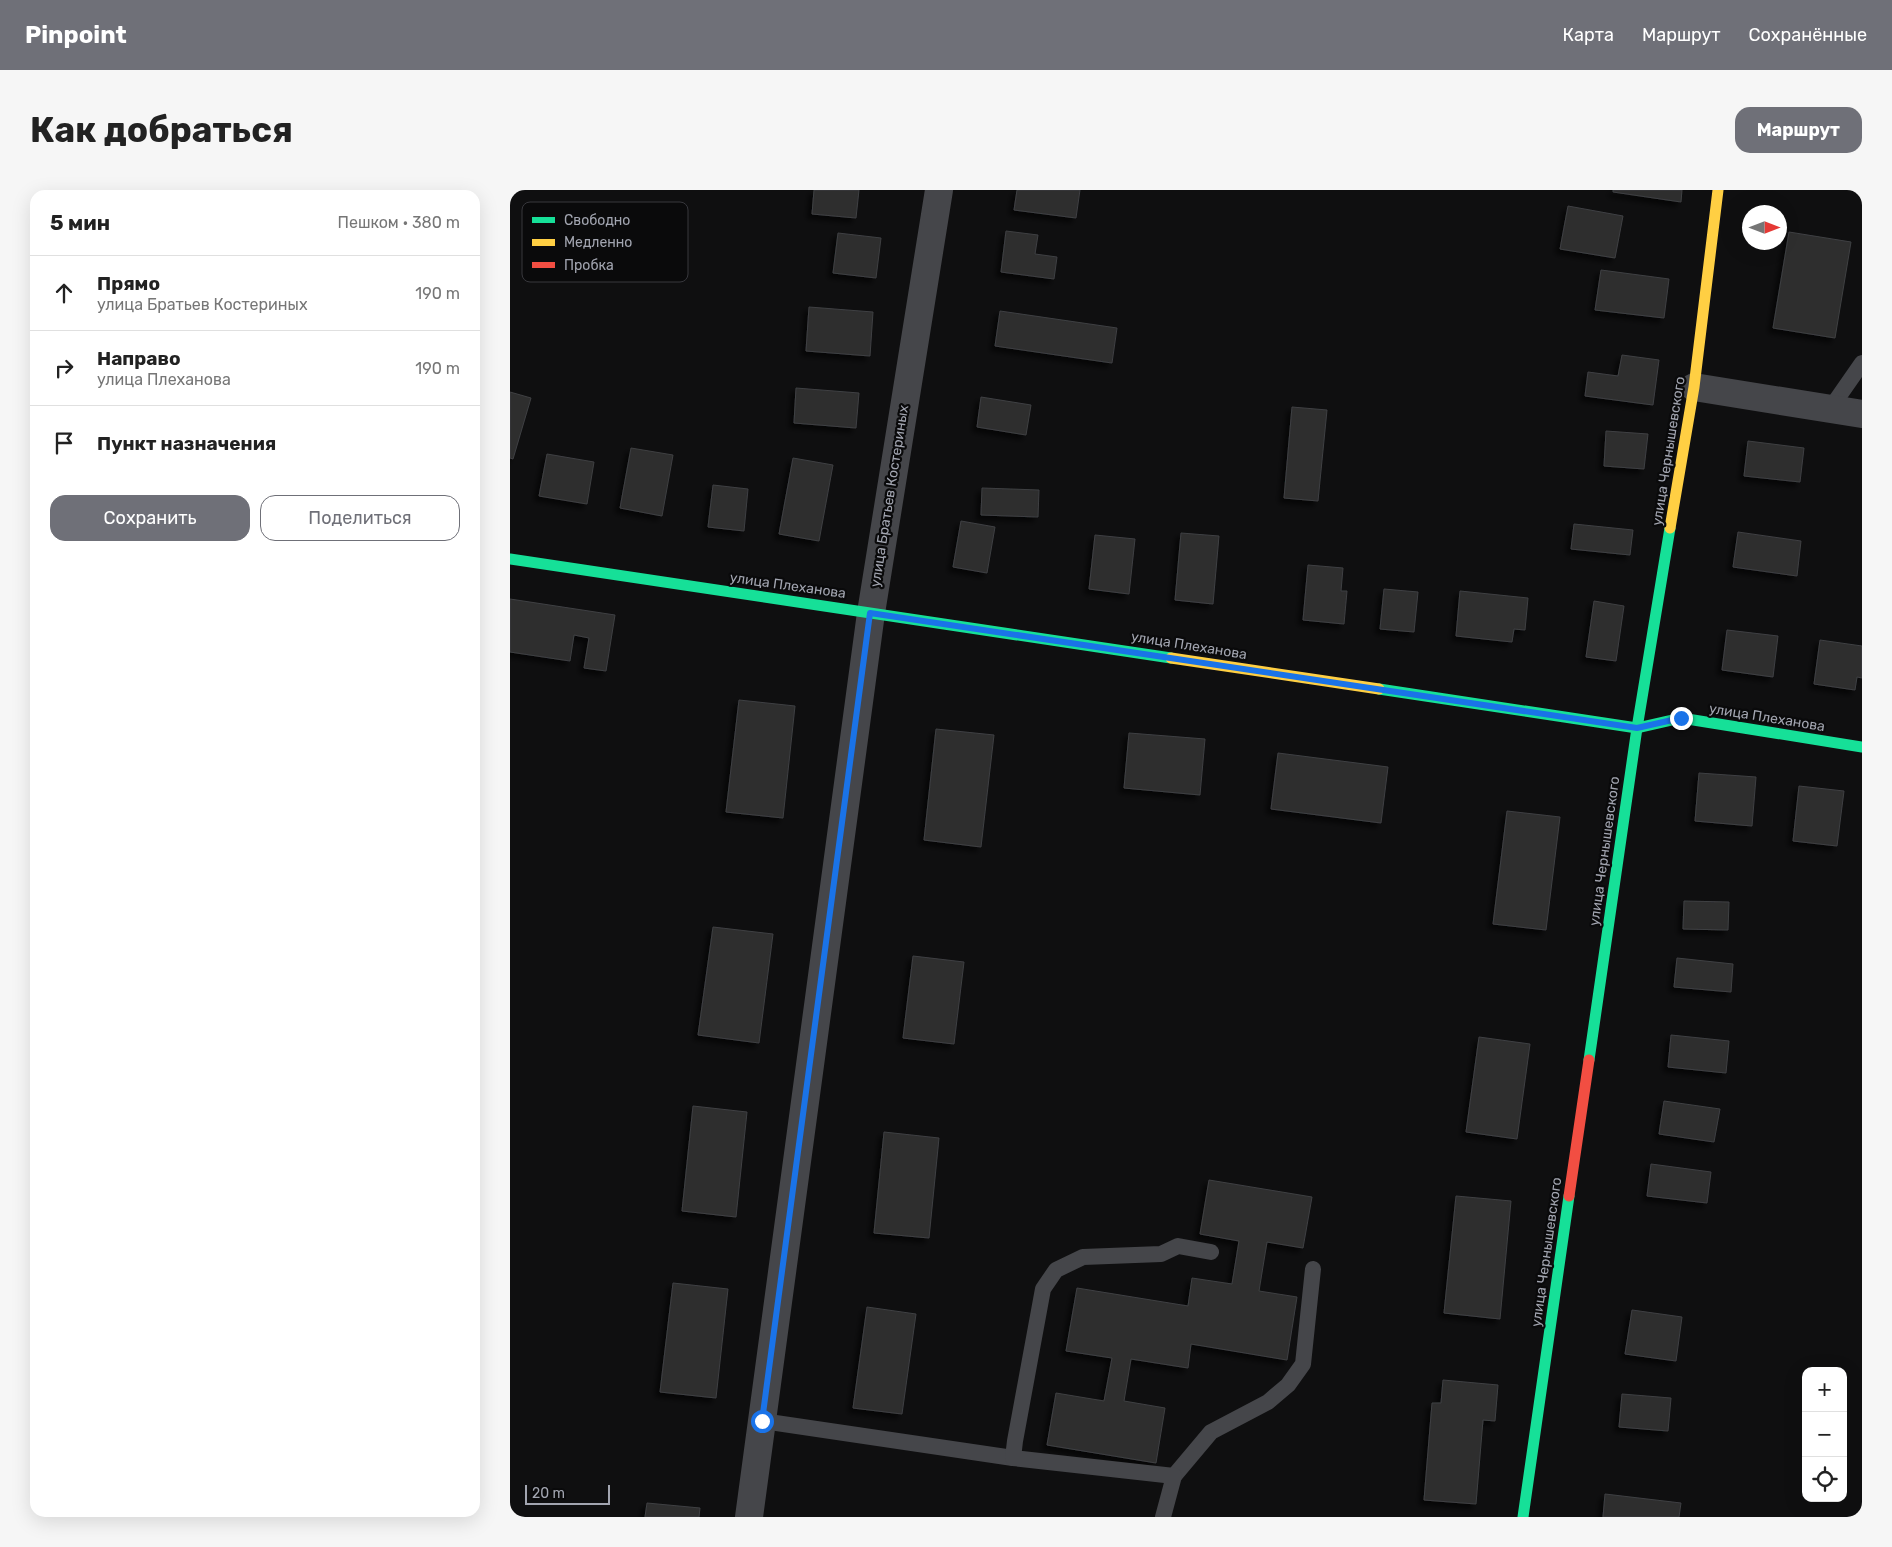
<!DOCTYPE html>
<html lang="ru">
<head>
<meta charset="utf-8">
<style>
  :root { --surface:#fff; --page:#f6f6f6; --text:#222; --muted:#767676; --line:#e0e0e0; --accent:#6f7078 }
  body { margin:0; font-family:Rubik,sans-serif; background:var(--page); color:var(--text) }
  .controls { position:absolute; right:15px; bottom:15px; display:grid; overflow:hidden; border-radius:10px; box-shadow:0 5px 20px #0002 }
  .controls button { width:45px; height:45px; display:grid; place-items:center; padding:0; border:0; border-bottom:1px solid var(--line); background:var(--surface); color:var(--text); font:25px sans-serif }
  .compass { position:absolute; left:1232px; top:15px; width:45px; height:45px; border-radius:50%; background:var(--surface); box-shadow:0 5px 20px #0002; rotate:90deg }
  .scale { position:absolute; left:15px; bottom:12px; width:85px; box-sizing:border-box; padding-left:5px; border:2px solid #a2a5b0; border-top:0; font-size:14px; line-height:18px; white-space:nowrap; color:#a2a5b0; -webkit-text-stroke:4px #0a0a0b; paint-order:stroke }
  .stop { position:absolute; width:15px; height:15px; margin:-11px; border:4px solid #1a73e8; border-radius:50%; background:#fff }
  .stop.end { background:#1a73e8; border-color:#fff; box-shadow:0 1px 5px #0008 }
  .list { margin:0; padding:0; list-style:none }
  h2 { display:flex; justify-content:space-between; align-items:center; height:65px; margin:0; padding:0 20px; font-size:21px }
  h2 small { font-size:16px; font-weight:400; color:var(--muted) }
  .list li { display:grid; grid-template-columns:32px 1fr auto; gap:15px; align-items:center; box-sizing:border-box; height:75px; padding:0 20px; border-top:1px solid var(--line) }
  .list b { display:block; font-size:19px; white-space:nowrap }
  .list p { margin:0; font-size:16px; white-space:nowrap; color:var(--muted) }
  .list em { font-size:16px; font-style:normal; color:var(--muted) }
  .actions { display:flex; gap:10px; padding:15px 20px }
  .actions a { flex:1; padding:11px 0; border:1px solid var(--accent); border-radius:15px; text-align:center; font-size:18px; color:var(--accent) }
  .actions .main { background:var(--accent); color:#fff }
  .icon { flex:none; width:28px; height:28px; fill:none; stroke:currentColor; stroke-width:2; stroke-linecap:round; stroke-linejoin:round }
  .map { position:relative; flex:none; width:1352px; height:1327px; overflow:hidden; border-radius:15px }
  header { display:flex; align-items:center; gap:30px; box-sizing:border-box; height:70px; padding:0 25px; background:var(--accent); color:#fff }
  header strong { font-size:24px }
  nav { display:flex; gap:28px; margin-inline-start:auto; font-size:18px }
  .intro { display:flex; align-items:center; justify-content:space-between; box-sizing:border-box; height:120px; padding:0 30px }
  h1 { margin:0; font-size:35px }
  .button { padding:12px 22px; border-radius:15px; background:var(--accent); color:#fff; font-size:18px; font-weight:700 }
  main { display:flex; gap:30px; padding:0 30px }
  aside { flex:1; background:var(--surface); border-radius:15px; box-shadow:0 5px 20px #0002 }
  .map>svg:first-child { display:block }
  .building { fill:#2d2d2e; stroke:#3f4043; filter:url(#shadow) }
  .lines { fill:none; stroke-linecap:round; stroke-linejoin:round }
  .lane { stroke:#45464a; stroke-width:16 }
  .street { stroke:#45464a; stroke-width:28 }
  .fast { stroke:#16e098; stroke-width:11 }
  .slow { stroke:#ffcf43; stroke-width:11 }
  .jam { stroke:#f24e42; stroke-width:11 }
  .route { stroke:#1a73e8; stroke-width:6 }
  .labels { text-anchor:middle; stroke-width:4.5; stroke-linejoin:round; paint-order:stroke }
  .street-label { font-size:14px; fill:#a2a5b0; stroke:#0a0a0b }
  .key { fill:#0a0a0b; stroke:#38383d; stroke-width:1 }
  .key-label { font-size:14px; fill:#a2a5b0 }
</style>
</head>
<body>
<header>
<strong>Pinpoint</strong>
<nav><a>Карта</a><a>Маршрут</a><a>Сохранённые</a></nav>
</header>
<div class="intro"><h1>Как добраться</h1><a class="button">Маршрут</a></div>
<main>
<aside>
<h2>5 мин<small>Пешком · 380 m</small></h2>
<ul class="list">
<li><svg class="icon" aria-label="ahead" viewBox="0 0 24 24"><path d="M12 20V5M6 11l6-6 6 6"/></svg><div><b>Прямо</b><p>улица Братьев Костериных</p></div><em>190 m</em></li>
<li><svg class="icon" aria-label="right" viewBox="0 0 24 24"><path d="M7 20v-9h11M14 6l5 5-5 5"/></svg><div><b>Направо</b><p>улица Плеханова</p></div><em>190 m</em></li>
<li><svg class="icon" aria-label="arrive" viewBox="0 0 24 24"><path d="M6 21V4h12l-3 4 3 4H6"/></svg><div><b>Пункт назначения</b></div></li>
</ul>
<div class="actions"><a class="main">Сохранить</a><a>Поделиться</a></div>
</aside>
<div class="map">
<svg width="1352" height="1327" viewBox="0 0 1352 1327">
  <defs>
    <filter id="shadow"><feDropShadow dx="-4.5" dy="4.5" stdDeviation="2.5" flood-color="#0009"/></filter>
  </defs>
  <rect width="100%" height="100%" fill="#0f0f10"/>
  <!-- building -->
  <g class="building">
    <polygon points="304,0 349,0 346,28 302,24"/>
    <polygon points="507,0 570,0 566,28 504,20"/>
    <polygon points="1103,0 1172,0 1171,12 1103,2"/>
    <polygon points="1058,16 1113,26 1105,68 1050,59"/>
    <polygon points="496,41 528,45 525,64 547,67 544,89 491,82"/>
    <polygon points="1279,42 1341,52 1325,148 1263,138"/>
    <polygon points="328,43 371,48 366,88 323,83"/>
    <polygon points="1091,80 1159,89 1154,128 1085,120"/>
    <polygon points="299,117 363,122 360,166 296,161"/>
    <polygon points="490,121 607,138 602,173 485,156"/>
    <polygon points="1112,165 1149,170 1143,215 1075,206 1078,182 1108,186"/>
    <polygon points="286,198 349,203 346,238 284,233"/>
    <polygon points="0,202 21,208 3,269 0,268"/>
    <polygon points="471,207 521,215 516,245 467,237"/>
    <polygon points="782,217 817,220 808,311 774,308"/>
    <polygon points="1096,241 1138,244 1134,279 1094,276"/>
    <polygon points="1238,251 1294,258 1290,292 1234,286"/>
    <polygon points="121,258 163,265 152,326 110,318"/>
    <polygon points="37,264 84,272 77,314 29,306"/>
    <polygon points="283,268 323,275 309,351 269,344"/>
    <polygon points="203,295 238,299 234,341 198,337"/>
    <polygon points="472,298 529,300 528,327 471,325"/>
    <polygon points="451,331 485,337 477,383 443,377"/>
    <polygon points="1064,334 1123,340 1120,365 1061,359"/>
    <polygon points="1228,342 1291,351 1287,386 1223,377"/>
    <polygon points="671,343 709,346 703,414 665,410"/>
    <polygon points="585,345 625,349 619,404 579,399"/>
    <polygon points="798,375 833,378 831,401 837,401 834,434 793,430"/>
    <polygon points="874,399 908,402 904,442 870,439"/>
    <polygon points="950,401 1018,408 1015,440 1004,439 1002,452 946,446"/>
    <polygon points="0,409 105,425 96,481 74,478 79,448 64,445 60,471 0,462"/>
    <polygon points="1084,411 1114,416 1106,471 1076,467"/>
    <polygon points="1217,440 1268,446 1263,487 1212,480"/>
    <polygon points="1310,450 1352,456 1352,488 1347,487 1345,500 1304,494"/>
    <polygon points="229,510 285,516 273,628 216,622"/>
    <polygon points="426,539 484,545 471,657 414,650"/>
    <polygon points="619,543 695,549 690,605 614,598"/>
    <polygon points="768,563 878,577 871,633 761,619"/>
    <polygon points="1189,583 1246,587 1242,636 1185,631"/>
    <polygon points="1289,596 1334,601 1327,656 1283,651"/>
    <polygon points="997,621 1050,627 1036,740 983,734"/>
    <polygon points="1174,711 1219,712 1218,740 1173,739"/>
    <polygon points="203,737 263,744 249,853 188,845"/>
    <polygon points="403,766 454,772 444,854 393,848"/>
    <polygon points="1167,768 1223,774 1221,802 1164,797"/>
    <polygon points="1161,845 1219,851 1216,883 1158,877"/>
    <polygon points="969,847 1020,854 1007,949 956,942"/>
    <polygon points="1154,911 1210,919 1204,952 1149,944"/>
    <polygon points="183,916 237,922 226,1027 172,1021"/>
    <polygon points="374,942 429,948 419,1048 364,1043"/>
    <polygon points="1141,974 1201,982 1197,1013 1137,1006"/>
    <polygon points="699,990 802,1007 793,1058 757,1052 749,1101 787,1107 777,1170 681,1154 678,1178 621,1169 614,1211 655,1218 646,1273 537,1255 546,1203 594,1211 602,1168 556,1161 567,1098 678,1116 682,1088 722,1094 729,1051 690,1044"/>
    <polygon points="946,1006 1001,1011 990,1129 934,1123"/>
    <polygon points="163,1093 218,1099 206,1208 150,1202"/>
    <polygon points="357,1117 406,1124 392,1224 343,1218"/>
    <polygon points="1122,1120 1172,1127 1166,1171 1115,1164"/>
    <polygon points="933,1190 988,1195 985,1231 973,1230 966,1314 914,1310 922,1213 931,1213"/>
    <polygon points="1112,1204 1161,1208 1158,1241 1109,1237"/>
    <polygon points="1095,1304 1171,1313 1169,1327 1093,1327"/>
    <polygon points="137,1313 190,1318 189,1327 135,1327"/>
  </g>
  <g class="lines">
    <!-- lane -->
    <g class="lane">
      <polyline points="1320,219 1352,173"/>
      <polyline points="252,1231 503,1268"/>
      <polyline points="664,1286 701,1242 758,1212 778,1195 793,1174 803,1079"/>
      <polyline points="653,1327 664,1286 503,1268 505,1251 533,1099 546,1080 573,1067 651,1064 668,1056 701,1062"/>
    </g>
    <!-- street -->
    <g class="street">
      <polyline points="1184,197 1352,224"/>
      <polyline points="239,1327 361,423 429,0"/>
    </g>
    <!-- fast -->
    <g class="fast">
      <polyline points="0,369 661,468"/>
      <polyline points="869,499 1127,538 1171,528 1352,557"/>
      <polyline points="1079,870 1127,538 1160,338"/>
      <polyline points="1013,1327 1059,1006"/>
    </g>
    <!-- slow -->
    <g class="slow">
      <polyline points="1160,338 1184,197 1208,0"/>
      <polyline points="661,468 869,499"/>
    </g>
    <!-- jam -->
    <polyline class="jam" points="1059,1006 1079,870"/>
  </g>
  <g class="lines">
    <!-- route -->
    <polyline class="route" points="252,1231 360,423 1127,538 1171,528"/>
  </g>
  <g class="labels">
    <!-- street labels -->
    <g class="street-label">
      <text transform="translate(1158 261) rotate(-81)" y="5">улица Чернышевского</text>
      <text transform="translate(379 306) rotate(-81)" y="5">улица Братьев Костериных</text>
      <text transform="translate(278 395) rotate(8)" y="5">улица Плеханова</text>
      <text transform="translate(679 455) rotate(9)" y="5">улица Плеханова</text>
      <text transform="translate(1257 527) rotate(9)" y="5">улица Плеханова</text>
      <text transform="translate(1094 661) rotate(-82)" y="5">улица Чернышевского</text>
      <text transform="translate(1036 1062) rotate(-82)" y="5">улица Чернышевского</text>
    </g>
  </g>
  <!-- legend -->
  <rect x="12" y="12" width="166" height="80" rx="8" class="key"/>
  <rect x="22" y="27" width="23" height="6" fill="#16e098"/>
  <rect x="22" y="49" width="23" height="7" fill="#ffcf43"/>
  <rect x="22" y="72" width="23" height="6" fill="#f24e42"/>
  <g class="key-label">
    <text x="54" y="35">Свободно</text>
    <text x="54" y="57">Медленно</text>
    <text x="54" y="80">Пробка</text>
  </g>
</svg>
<div class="controls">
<button>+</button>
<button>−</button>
<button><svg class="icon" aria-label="locate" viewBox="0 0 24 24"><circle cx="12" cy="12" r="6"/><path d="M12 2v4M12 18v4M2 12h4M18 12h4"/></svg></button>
</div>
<svg class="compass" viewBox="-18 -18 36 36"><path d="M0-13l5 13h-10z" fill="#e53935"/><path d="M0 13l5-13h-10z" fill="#767676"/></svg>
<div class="scale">20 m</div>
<div class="stop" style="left:252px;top:1231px"></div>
<div class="stop end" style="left:1171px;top:528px"></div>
</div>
</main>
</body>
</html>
